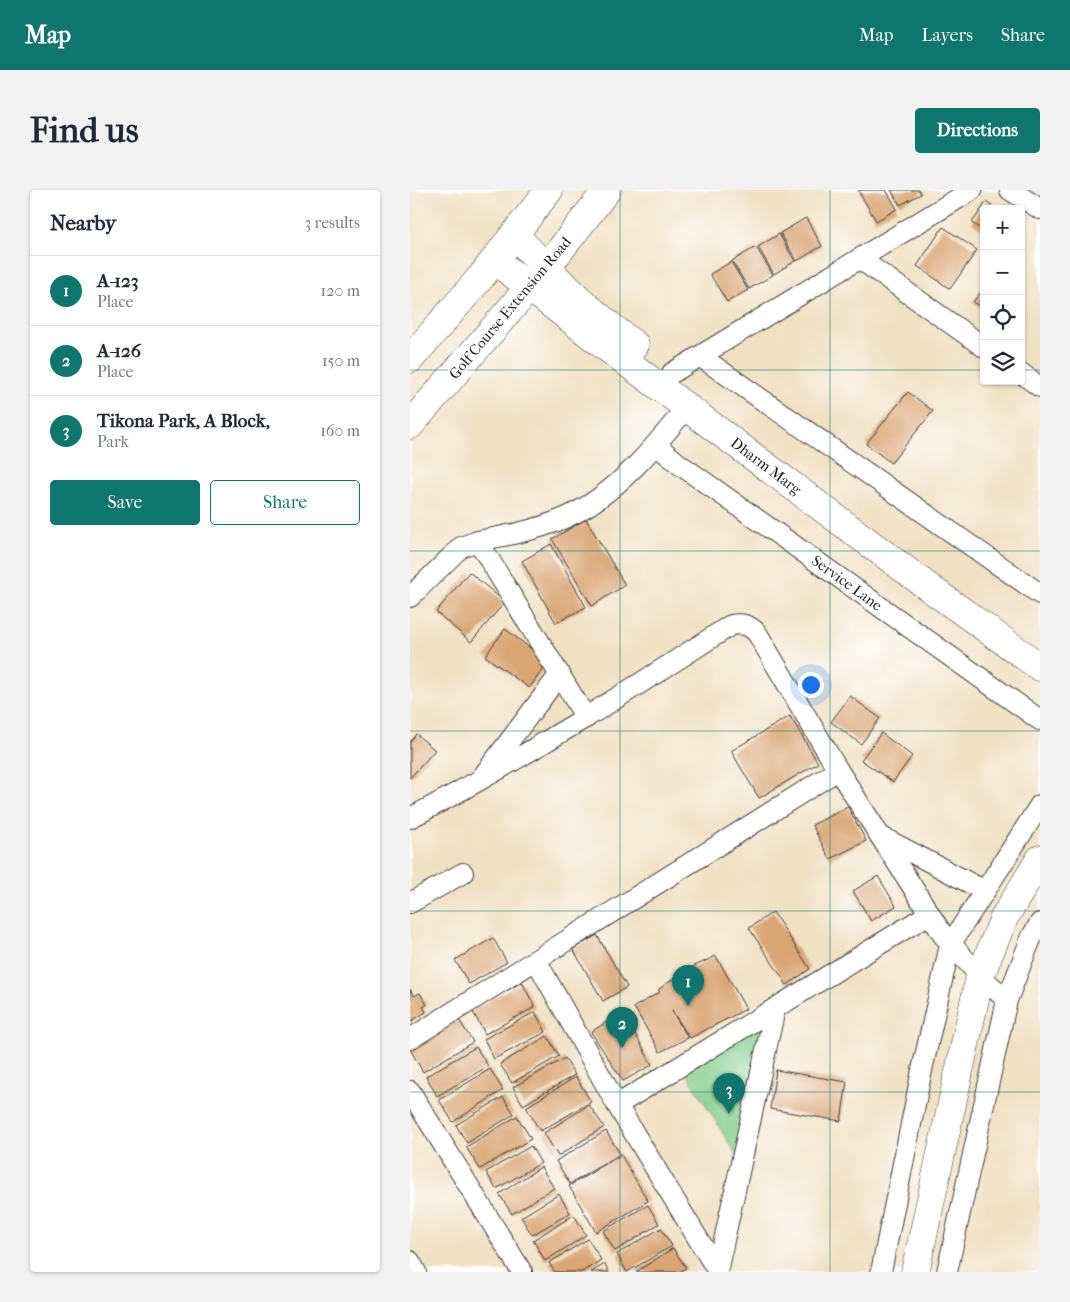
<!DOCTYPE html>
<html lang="en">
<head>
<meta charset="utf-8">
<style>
  :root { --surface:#fff; --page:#f2f2f3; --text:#1f2937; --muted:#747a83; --line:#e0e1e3; --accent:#0f766e }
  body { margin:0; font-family:"IM FELL French Canon",serif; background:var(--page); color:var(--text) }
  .controls { position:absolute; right:15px; top:15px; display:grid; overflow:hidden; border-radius:5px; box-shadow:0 1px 4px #0004 }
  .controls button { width:45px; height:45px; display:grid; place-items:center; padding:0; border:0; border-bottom:1px solid var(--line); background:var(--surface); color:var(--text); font:25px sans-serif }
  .you { position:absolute; left:400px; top:494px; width:18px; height:18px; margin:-12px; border:4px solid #fff; border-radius:50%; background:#1a73e8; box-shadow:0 0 0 8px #1a73e833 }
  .badge { display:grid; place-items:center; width:32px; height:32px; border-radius:50%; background:var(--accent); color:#fff; font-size:16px; font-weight:700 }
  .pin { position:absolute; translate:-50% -41px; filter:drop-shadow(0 1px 2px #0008) }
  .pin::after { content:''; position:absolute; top:26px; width:18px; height:15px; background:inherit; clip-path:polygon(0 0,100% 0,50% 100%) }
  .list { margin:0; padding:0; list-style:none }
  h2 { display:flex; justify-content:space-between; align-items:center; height:65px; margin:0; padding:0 20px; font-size:21px }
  h2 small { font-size:16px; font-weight:400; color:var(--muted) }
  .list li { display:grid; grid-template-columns:32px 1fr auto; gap:15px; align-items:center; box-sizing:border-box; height:70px; padding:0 20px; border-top:1px solid var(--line) }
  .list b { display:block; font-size:19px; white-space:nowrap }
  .list p { margin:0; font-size:16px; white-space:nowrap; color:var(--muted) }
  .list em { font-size:16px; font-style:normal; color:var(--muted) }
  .actions { display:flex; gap:10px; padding:15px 20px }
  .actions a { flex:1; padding:11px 0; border:1px solid var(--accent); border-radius:5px; text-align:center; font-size:18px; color:var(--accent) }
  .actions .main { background:var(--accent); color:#fff }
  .icon { flex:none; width:28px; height:28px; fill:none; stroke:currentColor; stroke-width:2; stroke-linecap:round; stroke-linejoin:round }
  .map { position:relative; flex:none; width:630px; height:1082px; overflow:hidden; border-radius:5px }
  header { display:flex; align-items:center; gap:30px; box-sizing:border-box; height:70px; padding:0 25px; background:var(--accent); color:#fff }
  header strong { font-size:24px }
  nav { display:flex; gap:28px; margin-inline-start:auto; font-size:18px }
  .intro { display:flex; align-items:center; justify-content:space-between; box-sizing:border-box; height:120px; padding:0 30px }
  h1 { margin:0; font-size:35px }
  .button { padding:12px 22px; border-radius:5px; background:var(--accent); color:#fff; font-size:18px; font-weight:700 }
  main { display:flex; gap:30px; padding:0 30px }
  aside { flex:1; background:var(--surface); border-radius:5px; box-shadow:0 1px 4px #0004 }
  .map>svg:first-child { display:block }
  .green { fill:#7fc986; stroke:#4e7251 }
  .building { fill:#d8a573 }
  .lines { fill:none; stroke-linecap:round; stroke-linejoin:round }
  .street-casing { stroke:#3c3a35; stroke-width:22 }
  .secondary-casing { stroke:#3c3a35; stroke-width:29 }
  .street { stroke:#fff; stroke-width:20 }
  .secondary { stroke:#fff; stroke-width:28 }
  .grid { fill:none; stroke:#0f766e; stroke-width:1; stroke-opacity:0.55 }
  .labels { text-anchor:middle; stroke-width:5; stroke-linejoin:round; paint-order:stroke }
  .street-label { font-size:15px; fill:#1c1c1c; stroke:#fff }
</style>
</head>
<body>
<header>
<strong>Map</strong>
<nav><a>Map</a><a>Layers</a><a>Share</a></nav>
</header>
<div class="intro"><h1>Find us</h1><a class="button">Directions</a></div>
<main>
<aside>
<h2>Nearby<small>3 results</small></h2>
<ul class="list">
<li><span class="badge">1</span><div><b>A-123</b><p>Place</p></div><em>120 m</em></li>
<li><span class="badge">2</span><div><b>A-126</b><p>Place</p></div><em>150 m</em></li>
<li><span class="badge">3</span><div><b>Tikona Park, A Block,</b><p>Park</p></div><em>160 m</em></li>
</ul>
<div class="actions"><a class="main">Save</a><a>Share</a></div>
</aside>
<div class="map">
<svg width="630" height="1082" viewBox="0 0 630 1082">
  <rect width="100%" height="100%" fill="#fff"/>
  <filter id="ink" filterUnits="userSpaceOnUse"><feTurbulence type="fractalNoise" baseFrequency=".02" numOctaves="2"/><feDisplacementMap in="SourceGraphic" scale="10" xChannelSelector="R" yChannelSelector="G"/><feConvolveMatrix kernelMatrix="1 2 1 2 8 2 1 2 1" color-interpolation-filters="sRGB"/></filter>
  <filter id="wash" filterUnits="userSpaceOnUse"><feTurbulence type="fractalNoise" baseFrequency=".0096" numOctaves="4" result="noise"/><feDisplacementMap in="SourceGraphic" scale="20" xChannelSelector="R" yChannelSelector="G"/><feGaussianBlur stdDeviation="1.12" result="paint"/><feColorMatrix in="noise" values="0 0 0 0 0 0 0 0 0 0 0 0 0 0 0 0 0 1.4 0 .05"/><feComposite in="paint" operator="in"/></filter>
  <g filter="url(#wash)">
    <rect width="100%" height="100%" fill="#f0e1c4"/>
    <!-- green -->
    <polygon class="green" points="358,829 327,966 275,881"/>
    <g id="blocks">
      <!-- building -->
      <g class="building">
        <polygon points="448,0 476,0 487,19 466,31"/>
        <polygon points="481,0 509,0 511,4 490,15"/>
        <polygon points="576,12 586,19 574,19 574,41 562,33"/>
        <polygon points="396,28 412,56 387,71 370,43"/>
        <polygon points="533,37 567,60 540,99 507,76"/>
        <polygon points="369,44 385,71 364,84 348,57"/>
        <polygon points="346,57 363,85 339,99 322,71"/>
        <polygon points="321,72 338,100 317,112 300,84"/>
        <polygon points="574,98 574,120 563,112"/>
        <polygon points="498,202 523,221 481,273 456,254"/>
        <polygon points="176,329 215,395 182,416 142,349"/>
        <polygon points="141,354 176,417 146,433 112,371"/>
        <polygon points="59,382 95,412 61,452 26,422"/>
        <polygon points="95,439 139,472 119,498 75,466"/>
        <polygon points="440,506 470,528 451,554 421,532"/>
        <polygon points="380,526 408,573 349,608 321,561"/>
        <polygon points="471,543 502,566 483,592 451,570"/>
        <polygon points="6,544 25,560 0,588 0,552"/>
        <polygon points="438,617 456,651 420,669 402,635"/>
        <polygon points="468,686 486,716 461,731 443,701"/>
        <polygon points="363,722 400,779 377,795 339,738"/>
        <polygon points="187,745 217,797 193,811 163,759"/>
        <polygon points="83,748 97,772 59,794 45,770"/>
        <polygon points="306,766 336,819 280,848 262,821 278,848 250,862 224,817 250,802 248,800 274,781"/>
        <polygon points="112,792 125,817 75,844 62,820"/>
        <polygon points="0,799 4,806 10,803 17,815 13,817 16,822 0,832"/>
        <polygon points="213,821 242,875 213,891 181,842"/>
        <polygon points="125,822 136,842 84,869 74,849"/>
        <polygon points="49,830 63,852 13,882 0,859"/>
        <polygon points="137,846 149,866 102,893 90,874"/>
        <polygon points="66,857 78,876 27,906 16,886"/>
        <polygon points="155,868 165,885 113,915 103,897"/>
        <polygon points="80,879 93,900 43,932 29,910"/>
        <polygon points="366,880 437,892 431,931 360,919"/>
        <polygon points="166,887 181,912 130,941 116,917"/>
        <polygon points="93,907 104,924 57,953 46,935"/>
        <polygon points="179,915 194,937 148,966 134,943"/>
        <polygon points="107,926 121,949 70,979 56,957"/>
        <polygon points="196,941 210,964 160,994 146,971"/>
        <polygon points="121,956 131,973 86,999 76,982"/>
        <polygon points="211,965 238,1011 186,1042 159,996"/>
        <polygon points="131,977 144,998 102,1024 89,1004"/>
        <polygon points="149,1004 160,1023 122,1045 111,1027"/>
        <polygon points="238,1015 249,1034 205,1061 193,1041"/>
        <polygon points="164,1025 176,1045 135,1071 123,1050"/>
        <polygon points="251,1038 262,1056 217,1082 207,1064"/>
        <polygon points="178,1049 191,1070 172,1082 145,1082 139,1073"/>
        <polygon points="263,1058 276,1078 269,1082 226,1082"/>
        <polygon points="195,1074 199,1082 181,1082"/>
      </g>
    </g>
  </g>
  <g filter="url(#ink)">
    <use href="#blocks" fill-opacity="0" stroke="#3c3a35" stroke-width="1"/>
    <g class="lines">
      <defs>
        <g id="street">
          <polyline points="600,0 630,19"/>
          <polyline points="450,69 574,157"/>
          <polyline points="291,167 630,404"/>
          <polyline points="262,183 562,0"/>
          <polyline points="611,183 630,197"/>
          <polyline points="246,255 269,274 630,530"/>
          <path d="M68,351C100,345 138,338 167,322C211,298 246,255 277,217"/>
          <polyline points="0,407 51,357 68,351 176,528"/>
          <polyline points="73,586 150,484"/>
          <path d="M0,628C111,570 216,503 321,435C333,433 339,435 347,443L428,580L533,745L570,786L597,810"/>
          <polyline points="470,646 575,701"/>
          <polyline points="0,713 53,683"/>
          <polyline points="126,770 207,915 307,1080"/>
          <polyline points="0,849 428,580"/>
          <polyline points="0,901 112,1082"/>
          <polyline points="207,915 519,724"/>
          <polyline points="0,1071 6,1082"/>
          <polyline points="307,1082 365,819"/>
          <polyline points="471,1082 512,880 540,755 630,615"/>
          <polyline points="537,1082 597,810 622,746 630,733"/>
        </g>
        <g id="secondary">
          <path d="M105,45C142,85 181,123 225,155"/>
          <polyline points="85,70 192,154 521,399 630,477"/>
          <polyline points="0,169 71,87 139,0"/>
          <polyline points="0,235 136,78 197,0"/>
          <polyline points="505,1082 570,786 594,728 630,669"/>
        </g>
      </defs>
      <!-- street casing -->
      <use href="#street" class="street-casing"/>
      <!-- secondary casing -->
      <use href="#secondary" class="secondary-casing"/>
      <!-- street -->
      <use href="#street" class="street"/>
      <!-- secondary -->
      <use href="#secondary" class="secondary"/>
    </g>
  </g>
  <!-- grid -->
  <path class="grid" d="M210,0V1082M420,0V1082M0,180H574M611,180H630M0,361H630M0,541H630M0,721H630M0,902H630"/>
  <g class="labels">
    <!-- street labels -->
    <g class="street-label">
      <text transform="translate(100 118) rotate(-50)" y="5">Golf Course Extension Road</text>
      <text transform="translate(356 276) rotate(37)" y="5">Dharm Marg</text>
      <text transform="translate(437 393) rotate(36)" y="5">Service Lane</text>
    </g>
  </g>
</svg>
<div class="controls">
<button>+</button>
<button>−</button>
<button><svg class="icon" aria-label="locate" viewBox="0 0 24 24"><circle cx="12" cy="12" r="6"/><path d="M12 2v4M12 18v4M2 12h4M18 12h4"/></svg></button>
<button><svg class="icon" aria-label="layers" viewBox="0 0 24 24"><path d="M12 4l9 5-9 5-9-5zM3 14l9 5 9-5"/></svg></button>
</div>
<div class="you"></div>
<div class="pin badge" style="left:278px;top:816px">1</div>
<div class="pin badge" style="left:212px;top:858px">2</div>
<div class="pin badge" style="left:319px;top:924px">3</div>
</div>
</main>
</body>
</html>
